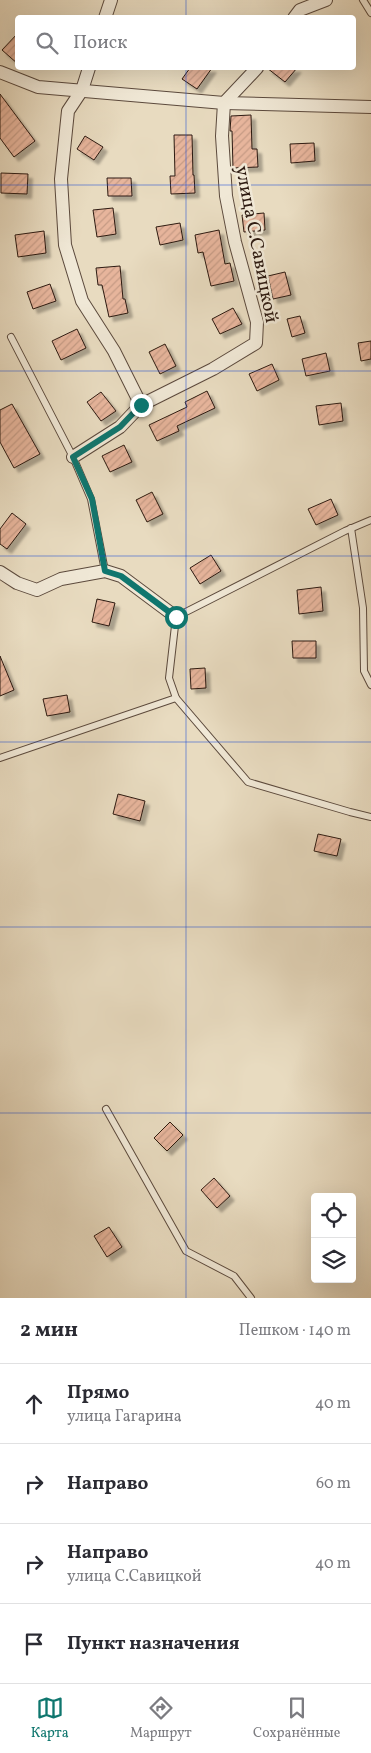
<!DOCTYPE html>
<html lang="ru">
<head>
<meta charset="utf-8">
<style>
  :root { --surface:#fff; --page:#f7f7f7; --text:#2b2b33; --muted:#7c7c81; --line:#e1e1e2; --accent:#0f766e }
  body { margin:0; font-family:Vollkorn,serif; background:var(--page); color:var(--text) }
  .controls { position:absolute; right:15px; bottom:15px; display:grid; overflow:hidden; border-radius:5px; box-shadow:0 5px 20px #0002 }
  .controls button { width:45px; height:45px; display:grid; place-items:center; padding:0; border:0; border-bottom:1px solid var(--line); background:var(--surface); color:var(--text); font:25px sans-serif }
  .stop { position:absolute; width:15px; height:15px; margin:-11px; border:4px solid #0f766e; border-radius:50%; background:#fff }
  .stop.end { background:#0f766e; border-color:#fff; box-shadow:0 1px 5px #0008 }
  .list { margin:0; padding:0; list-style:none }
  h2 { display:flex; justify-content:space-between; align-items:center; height:65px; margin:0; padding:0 20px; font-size:21px }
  h2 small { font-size:16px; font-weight:400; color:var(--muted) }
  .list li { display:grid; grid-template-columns:32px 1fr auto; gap:15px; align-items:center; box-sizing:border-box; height:80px; padding:0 20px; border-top:1px solid var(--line) }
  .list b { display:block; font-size:19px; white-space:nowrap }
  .list p { margin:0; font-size:16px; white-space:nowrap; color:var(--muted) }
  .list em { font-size:16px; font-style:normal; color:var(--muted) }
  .icon { flex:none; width:28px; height:28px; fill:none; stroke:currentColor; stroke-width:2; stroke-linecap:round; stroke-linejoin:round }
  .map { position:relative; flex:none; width:371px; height:1298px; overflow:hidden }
  .search { position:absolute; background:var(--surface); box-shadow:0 5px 20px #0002; left:15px; right:15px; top:15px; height:55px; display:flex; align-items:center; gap:12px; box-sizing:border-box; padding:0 18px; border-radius:5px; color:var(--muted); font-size:19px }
  .sheet { height:385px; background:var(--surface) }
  nav { display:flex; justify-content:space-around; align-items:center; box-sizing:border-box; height:70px; border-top:1px solid var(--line); background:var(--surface); font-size:14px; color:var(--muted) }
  nav a { display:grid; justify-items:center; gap:2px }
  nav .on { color:var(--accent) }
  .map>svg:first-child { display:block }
  .building { fill:url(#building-hatch); stroke:#2d1a11; filter:url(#shadow) }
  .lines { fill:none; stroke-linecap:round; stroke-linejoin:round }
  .lane-casing { stroke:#5c4a3d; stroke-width:8 }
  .street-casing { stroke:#5c4a3d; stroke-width:14 }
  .lane { stroke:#f0e8d6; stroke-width:6 }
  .street { stroke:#f0e8d6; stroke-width:12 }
  .route { stroke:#0f766e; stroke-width:6 }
  .grid { fill:none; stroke:#1d4ed8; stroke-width:1; stroke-opacity:0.55 }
  .labels { text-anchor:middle; stroke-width:5; stroke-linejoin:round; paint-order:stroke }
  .street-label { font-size:19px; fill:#2d1a11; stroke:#f0e8d6 }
</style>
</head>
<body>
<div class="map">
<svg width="371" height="1298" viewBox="0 0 371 1298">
  <defs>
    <pattern id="building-hatch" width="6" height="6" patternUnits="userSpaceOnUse" patternTransform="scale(1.25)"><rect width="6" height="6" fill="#e7b59c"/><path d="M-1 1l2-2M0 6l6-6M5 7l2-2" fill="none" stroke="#c69b85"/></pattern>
    <filter id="shadow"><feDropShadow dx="4.5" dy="4.5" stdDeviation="1" flood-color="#0004"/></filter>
  </defs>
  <rect width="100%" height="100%" fill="#e8dbc0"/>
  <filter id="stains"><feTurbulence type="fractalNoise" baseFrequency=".004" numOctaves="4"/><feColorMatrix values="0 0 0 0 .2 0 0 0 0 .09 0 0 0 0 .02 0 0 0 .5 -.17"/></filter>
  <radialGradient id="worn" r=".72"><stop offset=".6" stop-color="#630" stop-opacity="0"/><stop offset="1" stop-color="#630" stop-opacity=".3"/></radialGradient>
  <!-- building -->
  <g class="building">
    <polygon points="18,33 18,64 2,50"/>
    <polygon points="190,68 212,68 197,89 182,79"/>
    <polygon points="267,68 297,68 285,82"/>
    <polygon points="0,94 35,141 14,157 0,138"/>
    <polygon points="251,115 252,149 257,149 258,167 233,168 232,131 230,131 231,116"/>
    <polygon points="174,135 192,135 193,175 194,175 195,193 171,194 170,176 175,176"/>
    <polygon points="85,136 103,147 94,160 77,149"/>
    <polygon points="314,143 315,161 291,163 290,144"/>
    <polygon points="1,173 28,174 27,194 1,193"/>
    <polygon points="107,178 131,178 132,196 108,196"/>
    <polygon points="113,208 116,234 97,237 93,210"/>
    <polygon points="264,213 265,230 244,232 242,215"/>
    <polygon points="180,223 183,240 160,245 156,227"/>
    <polygon points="219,230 225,264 230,263 234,281 211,286 203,252 198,253 195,235"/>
    <polygon points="44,231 46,253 18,257 15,235"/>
    <polygon points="120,266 123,299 125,299 128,313 109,317 102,285 98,285 96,268"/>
    <polygon points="285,272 291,295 273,299 268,276"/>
    <polygon points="50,284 56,301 33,309 27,292"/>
    <polygon points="233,308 242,324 220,334 212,319"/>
    <polygon points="300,316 305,333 292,337 287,319"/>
    <polygon points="77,329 86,348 61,360 52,341"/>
    <polygon points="371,341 371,359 361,361 358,343"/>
    <polygon points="165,344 176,366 160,374 149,352"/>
    <polygon points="326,353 330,371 306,376 302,359"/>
    <polygon points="272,364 279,380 257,391 249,374"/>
    <polygon points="207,391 215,408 177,426 179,431 157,441 149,425 187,407 185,402"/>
    <polygon points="101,392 116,411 101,421 87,402"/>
    <polygon points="341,403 343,421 319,425 316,406"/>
    <polygon points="12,404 40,454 14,468 0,442 0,410"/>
    <polygon points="124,445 132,462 110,472 102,456"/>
    <polygon points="152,492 163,514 147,522 136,500"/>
    <polygon points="331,499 338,515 316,525 308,509"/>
    <polygon points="12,513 26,524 7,549 0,544 0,529"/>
    <polygon points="211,555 221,571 200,584 190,568"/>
    <polygon points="321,587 323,611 299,614 297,590"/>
    <polygon points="97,599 115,603 109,626 92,622"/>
    <polygon points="292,641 316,641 316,658 293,658"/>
    <polygon points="0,656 14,690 0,696"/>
    <polygon points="205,668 206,688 191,689 190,669"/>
    <polygon points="67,695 70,712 47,716 43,699"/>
    <polygon points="118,794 145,801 140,821 113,814"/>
    <polygon points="318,834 341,839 337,856 314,851"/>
    <polygon points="170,1122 183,1135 167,1151 154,1138"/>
    <polygon points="214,1178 230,1196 217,1208 201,1190"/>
    <polygon points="109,1227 122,1247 107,1257 94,1236"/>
  </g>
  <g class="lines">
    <defs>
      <g id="lane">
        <polyline points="363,0 371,13"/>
        <polyline points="11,337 73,457 91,499 105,571"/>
        <polyline points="351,528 363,608 364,671 371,685"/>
        <polyline points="176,698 248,782 350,812 371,817"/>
        <polyline points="0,758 176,698 169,678 176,617 345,531 371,520"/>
        <polyline points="106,1109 186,1251 234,1276 251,1298"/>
      </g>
      <g id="street">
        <polyline points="105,18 111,0"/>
        <polyline points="294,18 300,10 326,0"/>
        <polyline points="89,68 82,90 68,111 61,179 65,245 82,301 114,351 141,405"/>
        <polyline points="0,72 38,87 224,103 371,107"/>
        <polyline points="73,457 120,427 141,405 213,369 256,343 257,322 235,242 226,196 222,136 224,103 257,68"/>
        <polyline points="0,572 17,583 37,590 61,579 105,571 121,576 176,617"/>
      </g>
    </defs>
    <!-- lane casing -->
    <use href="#lane" class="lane-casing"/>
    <!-- street casing -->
    <use href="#street" class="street-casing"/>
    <!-- lane -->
    <use href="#lane" class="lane"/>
    <!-- street -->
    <use href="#street" class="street"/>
  </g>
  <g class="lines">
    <!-- route -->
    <polyline class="route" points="141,405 120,427 73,457 92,499 105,571 121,576 176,617"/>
  </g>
  <!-- grid -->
  <path class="grid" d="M186,0V18M186,68V1298M0,185H371M0,371H371M0,556H371M0,742H371M0,927H371M0,1113H371"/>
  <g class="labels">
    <!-- street labels -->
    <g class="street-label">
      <text transform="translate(258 244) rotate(79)" y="7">улица С.Савицкой</text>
    </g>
  </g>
  <rect width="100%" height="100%" filter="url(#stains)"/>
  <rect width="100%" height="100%" fill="url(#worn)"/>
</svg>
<div class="controls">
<button><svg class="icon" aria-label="locate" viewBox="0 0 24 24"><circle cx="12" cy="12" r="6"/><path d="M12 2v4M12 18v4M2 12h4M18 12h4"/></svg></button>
<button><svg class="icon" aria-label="layers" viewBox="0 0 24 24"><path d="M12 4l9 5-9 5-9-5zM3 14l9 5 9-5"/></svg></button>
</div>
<div class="stop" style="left:176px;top:617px"></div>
<div class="stop end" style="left:141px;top:405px"></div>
<div class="search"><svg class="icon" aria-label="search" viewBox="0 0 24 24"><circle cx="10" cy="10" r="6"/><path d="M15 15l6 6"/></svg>Поиск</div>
</div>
<section class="sheet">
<h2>2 мин<small>Пешком · 140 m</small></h2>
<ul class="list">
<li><svg class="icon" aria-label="ahead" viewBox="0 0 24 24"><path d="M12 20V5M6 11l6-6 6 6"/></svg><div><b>Прямо</b><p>улица Гагарина</p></div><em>40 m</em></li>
<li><svg class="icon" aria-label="right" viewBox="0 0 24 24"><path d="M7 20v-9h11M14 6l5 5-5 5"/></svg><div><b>Направо</b></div><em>60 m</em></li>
<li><svg class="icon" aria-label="right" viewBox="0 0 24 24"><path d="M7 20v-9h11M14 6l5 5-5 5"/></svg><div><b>Направо</b><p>улица С.Савицкой</p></div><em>40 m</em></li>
<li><svg class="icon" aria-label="arrive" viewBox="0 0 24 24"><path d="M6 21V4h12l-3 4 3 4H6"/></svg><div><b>Пункт назначения</b></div></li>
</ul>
</section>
<nav>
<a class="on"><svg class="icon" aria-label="map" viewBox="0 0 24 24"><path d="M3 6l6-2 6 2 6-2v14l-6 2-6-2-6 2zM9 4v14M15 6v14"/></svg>Карта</a>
<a><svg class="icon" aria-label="directions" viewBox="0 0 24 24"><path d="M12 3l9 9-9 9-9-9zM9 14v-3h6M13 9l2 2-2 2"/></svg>Маршрут</a>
<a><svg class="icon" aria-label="saved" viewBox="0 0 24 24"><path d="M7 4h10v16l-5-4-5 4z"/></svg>Сохранённые</a>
</nav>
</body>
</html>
